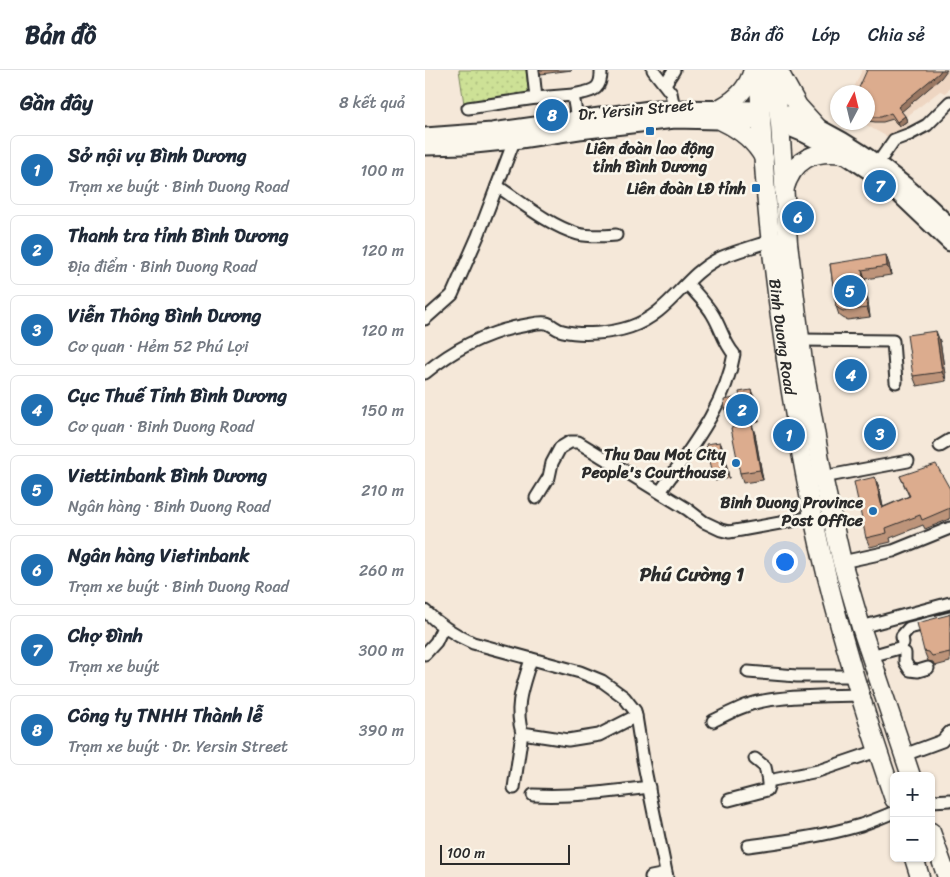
<!DOCTYPE html>
<html lang="vi">
<head>
<meta charset="utf-8">
<style>
  :root { --surface:#fff; --page:#f6f6f7; --text:#1f2937; --muted:#747a83; --line:#e0e1e3; --accent:#1f6fb2 }
  body { margin:0; font-family:Sriracha,sans-serif; background:var(--page); color:var(--text) }
  .controls { position:absolute; right:15px; bottom:15px; display:grid; overflow:hidden; border-radius:8px; box-shadow:0 1px 4px #0004 }
  .controls button { width:45px; height:45px; display:grid; place-items:center; padding:0; border:0; border-bottom:1px solid var(--line); background:var(--surface); color:var(--text); font:25px sans-serif }
  .compass { position:absolute; left:405px; top:15px; width:45px; height:45px; border-radius:50%; background:var(--surface); box-shadow:0 1px 4px #0004; rotate:7deg }
  .scale { position:absolute; left:15px; bottom:12px; width:130px; box-sizing:border-box; padding-left:5px; border:2px solid #2b2b2b; border-top:0; font-size:14px; line-height:18px; white-space:nowrap; color:#2b2b2b; -webkit-text-stroke:4px #fbf7ec; paint-order:stroke }
  .you { position:absolute; left:359px; top:491px; width:18px; height:18px; margin:-12px; border:4px solid #fff; border-radius:50%; background:#1a73e8; box-shadow:0 0 0 8px #1a73e833 }
  .badge { display:grid; place-items:center; width:32px; height:32px; border-radius:50%; background:var(--accent); color:#fff; font-size:16px; font-weight:700 }
  .pin { position:absolute; translate:-50% -50%; border:2px solid #fff; box-shadow:0 1px 5px #0006 }
  .list { margin:0; padding:0; list-style:none }
  h2 { display:flex; justify-content:space-between; align-items:center; height:65px; margin:0; padding:0 20px; font-size:21px }
  h2 small { font-size:16px; font-weight:400; color:var(--muted) }
  .list li { display:grid; grid-template-columns:32px 1fr auto; gap:15px; align-items:center; box-sizing:border-box; height:70px; margin:0 10px 10px; padding:0 10px; border:1px solid var(--line); border-radius:8px }
  .list b { display:block; font-size:19px; white-space:nowrap }
  .list p { margin:0; font-size:16px; white-space:nowrap; color:var(--muted) }
  .list em { font-size:16px; font-style:normal; color:var(--muted) }
  .map { position:relative; flex:none; width:525px; height:807px; overflow:hidden }
  header { display:flex; align-items:center; gap:30px; box-sizing:border-box; height:70px; padding:0 25px; background:var(--surface); border-bottom:1px solid var(--line) }
  header strong { font-size:24px }
  nav { display:flex; gap:28px; margin-inline-start:auto; font-size:18px }
  main { display:flex }
  aside { flex:1; background:var(--surface) }
  .map>svg:first-child { display:block }
  .built { fill:#eed6c2 }
  .grass { fill:url(#grass-dots); stroke:#7c8660 }
  .lines { fill:none; stroke-linecap:round; stroke-linejoin:round }
  .minor-casing { stroke:#2b2b2b; stroke-width:15 }
  .major-casing { stroke:#2b2b2b; stroke-width:19 }
  .highway-casing { stroke:#2b2b2b; stroke-width:21 }
  .minor { stroke:#fbf7ec; stroke-width:11 }
  .major { stroke:#fbf7ec; stroke-width:15 }
  .highway { stroke:#fbf7ec; stroke-width:18 }
  .wall { fill:#bd947a; stroke:#2b2b2b }
  .shaded-wall { fill:#9a7863; stroke:#2b2b2b }
  .building { fill:#dcac8e; stroke:#2b2b2b }
  .poi-dot { fill:#1f6fb2; stroke:#fbf7ec; stroke-width:2 }
  .labels { text-anchor:middle; stroke-width:5; stroke-linejoin:round; paint-order:stroke }
  .street-label { font-size:16px; fill:#2b2b2b; stroke:#fbf7ec }
  .poi-label { font-size:16px; font-weight:bold; fill:#2b2b2b; stroke:#fbf7ec; text-anchor:end }
  .quarter-label { font-size:19px; font-weight:bold; fill:#2b2b2b; stroke:#fbf7ec }
</style>
</head>
<body>
<header>
<strong>Bản đồ</strong>
<nav><a>Bản đồ</a><a>Lớp</a><a>Chia sẻ</a></nav>
</header>
<main>
<aside>
<h2>Gần đây<small>8 kết quả</small></h2>
<ul class="list">
<li><span class="badge">1</span><div><b>Sở nội vụ Bình Dương</b><p>Trạm xe buýt · Binh Duong Road</p></div><em>100 m</em></li>
<li><span class="badge">2</span><div><b>Thanh tra tỉnh Bình Dương</b><p>Địa điểm · Binh Duong Road</p></div><em>120 m</em></li>
<li><span class="badge">3</span><div><b>Viễn Thông Bình Dương</b><p>Cơ quan · Hẻm 52 Phú Lợi</p></div><em>120 m</em></li>
<li><span class="badge">4</span><div><b>Cục Thuế Tỉnh Bình Dương</b><p>Cơ quan · Binh Duong Road</p></div><em>150 m</em></li>
<li><span class="badge">5</span><div><b>Viettinbank Bình Dương</b><p>Ngân hàng · Binh Duong Road</p></div><em>210 m</em></li>
<li><span class="badge">6</span><div><b>Ngân hàng Vietinbank</b><p>Trạm xe buýt · Binh Duong Road</p></div><em>260 m</em></li>
<li><span class="badge">7</span><div><b>Chợ Đình</b><p>Trạm xe buýt</p></div><em>300 m</em></li>
<li><span class="badge">8</span><div><b>Công ty TNHH Thành lễ</b><p>Trạm xe buýt · Dr. Yersin Street</p></div><em>390 m</em></li>
</ul>
</aside>
<div class="map">
<svg width="525" height="807" viewBox="0 0 525 807">
  <defs>
    <pattern id="grass-dots" width="8" height="8" patternUnits="userSpaceOnUse" patternTransform="scale(1.25)"><rect width="8" height="8" fill="#cde196"/><path d="M2 2h.1M6 6h.1" fill="none" stroke="#b0c181" stroke-width="1.8" stroke-linecap="round"/></pattern>
  </defs>
  <rect width="100%" height="100%" fill="#f5e8d9"/>
  <filter id="ink" filterUnits="userSpaceOnUse"><feTurbulence type="fractalNoise" baseFrequency=".02" numOctaves="2"/><feDisplacementMap in="SourceGraphic" scale="10" xChannelSelector="R" yChannelSelector="G"/><feConvolveMatrix kernelMatrix="1 2 1 2 8 2 1 2 1" color-interpolation-filters="sRGB"/></filter>
  <g filter="url(#ink)">
    <!-- built -->
    <polygon class="built" points="437,0 525,0 525,17 521,23 515,21 481,47 485,54 480,58 467,66 461,66 437,53 442,52 442,22 427,22"/>
    <!-- grass -->
    <polygon class="grass" points="34,0 101,0 104,25 39,34"/>
    <g class="lines">
      <defs>
        <g id="minor">
          <polyline points="228,0 246,23 249,38"/>
          <polyline points="240,14 249,0"/>
          <polyline points="111,28 148,25"/>
          <polyline points="43,38 111,28 108,0"/>
          <path d="M152,49L148,25C166,21 177,22 176,0"/>
          <polyline points="453,93 469,70 485,64 502,55 525,32"/>
          <path d="M72,116C96,132 125,156 153,164C165,167 179,166 191,165"/>
          <polyline points="0,249 27,225 53,166 89,71"/>
          <polyline points="375,270 468,271 471,312"/>
          <path d="M0,303C29,279 64,261 102,255C108,254 114,252 121,253C127,254 131,260 138,261C157,266 187,263 205,257C244,244 259,207 291,190C306,182 329,177 345,171"/>
          <polyline points="515,376 525,370"/>
          <polyline points="398,407 483,391"/>
          <path d="M235,422C265,379 300,337 309,284C299,273 296,258 288,245C282,234 271,224 263,214"/>
          <polyline points="111,428 124,407 127,393 135,378 145,372 153,372 262,439 279,452 296,460 304,462 316,460 388,447"/>
          <polyline points="417,492 468,481 525,458"/>
          <path d="M0,541C14,555 30,565 48,573L155,602L177,611L199,627L210,641L211,646L218,690L242,807"/>
          <polyline points="436,557 525,533"/>
          <polyline points="478,573 477,566 484,558 525,548"/>
          <polyline points="480,583 480,592 485,600 493,601 503,598"/>
          <polyline points="0,584 11,572 18,557"/>
          <polyline points="446,586 474,578"/>
          <path d="M106,589C98,616 89,635 97,663L143,670L174,665L211,646"/>
          <polyline points="323,602 372,606 429,606"/>
          <path d="M288,651C304,643 321,634 338,631C368,625 405,626 435,625"/>
          <polyline points="479,685 517,671 525,662"/>
          <polyline points="330,689 340,697 343,711 393,701 452,681"/>
          <polyline points="89,718 97,663"/>
          <path d="M108,725C147,727 185,722 224,717"/>
          <polyline points="304,730 342,720 343,717 343,711"/>
          <polyline points="506,731 525,730"/>
          <path d="M323,776C361,771 399,766 436,755C447,751 458,747 469,742"/>
          <polyline points="226,807 241,804"/>
        </g>
        <g id="major">
          <path d="M354,41C420,63 476,107 525,156"/>
          <polyline points="355,54 379,64 418,84 462,113 525,173"/>
          <polyline points="0,66 67,61 232,38 336,39"/>
          <polyline points="0,77 40,76 89,71 154,61 250,50 337,52"/>
        </g>
        <g id="highway">
          <path id="s1" d="M333,0C337,57 339,117 346,173C356,264 370,356 388,446C408,542 437,636 469,729"/>
          <polyline points="348,0 355,54 363,173 378,292 398,407 417,492 436,557 486,706"/>
          <polyline points="353,0 373,36 393,58"/>
          <path d="M297,37C313,28 323,18 328,0"/>
          <path d="M297,51C314,59 330,71 339,88"/>
          <path d="M359,120C368,89 388,80 418,84"/>
          <polyline points="506,762 522,807"/>
          <polyline points="489,788 495,807"/>
        </g>
      </defs>
      <!-- minor casing -->
      <use href="#minor" class="minor-casing"/>
      <!-- major casing -->
      <use href="#major" class="major-casing"/>
      <!-- highway casing -->
      <use href="#highway" class="highway-casing"/>
      <!-- minor -->
      <use href="#minor" class="minor"/>
      <!-- major -->
      <use href="#major" class="major"/>
      <!-- highway -->
      <use href="#highway" class="highway"/>
    </g>
    <!-- wall -->
    <g class="wall">
      <polygon points="114,0 147,0 116,4"/>
      <polygon points="516,8 476,41 480,46 482,51 474,57 468,49 458,52 450,52 444,51 442,49 442,22 433,20"/>
      <polygon points="405,194 464,194 466,205 440,209 445,247 422,250 418,248 414,245 411,236"/>
      <polygon points="515,271 521,311 492,316 488,306"/>
      <polygon points="329,327 334,352 323,354 320,344 303,347 300,339"/>
      <polygon points="330,364 338,410 318,413 315,403"/>
      <polygon points="295,372 299,382 304,408 290,411 286,401"/>
      <polygon points="475,406 525,419 525,449 500,459 498,455 465,468 466,472 445,477 441,468 454,417 458,437 484,426"/>
      <polygon points="525,544 525,592 510,596 508,592 503,591 499,581 523,545"/>
    </g>
    <!-- shaded-wall -->
    <g class="shaded-wall">
      <polygon points="516,0 522,0 516,8 475,43 473,37"/>
      <polygon points="480,46 482,51 474,57 472,52"/>
      <polygon points="461,185 464,194 466,205 462,196"/>
      <polygon points="437,200 440,209 445,247 442,238"/>
      <polygon points="511,261 515,271 521,311 517,302"/>
      <polygon points="326,320 329,327 334,352 331,344"/>
      <polygon points="327,354 330,364 338,410 335,400"/>
      <polygon points="295,372 299,382 304,408 300,398"/>
      <polygon points="450,407 454,417 460,447 457,438"/>
    </g>
    <!-- building -->
    <g class="building">
      <polygon points="442,0 516,0 514,3 473,37 480,46 472,52 466,43 456,47 448,47 442,46 442,22 430,22 429,20 433,20"/>
      <polygon points="461,185 462,196 437,200 442,238 418,241 414,239 411,236 405,194"/>
      <polygon points="511,261 517,302 488,306 482,265"/>
      <polygon points="326,320 331,344 321,346 319,336 300,339 299,330 315,327 314,322"/>
      <polygon points="327,354 335,400 315,403 306,358"/>
      <polygon points="295,372 300,398 286,401 281,374"/>
      <polygon points="511,394 525,419 525,438 497,450 495,445 461,458 462,463 441,468 429,412 450,407 457,438 485,426 475,406"/>
      <polygon points="525,544 525,582 507,586 504,582 499,581 492,553 523,545"/>
    </g>
  </g>
  <!-- markers -->
  <g class="poi-dot">
    <rect x="220" y="56" width="10" height="10" rx="2.5"/>
    <rect x="326" y="113" width="10" height="10" rx="2.5"/>
    <circle cx="311" cy="393" r="5"/>
    <circle cx="448" cy="441" r="5"/>
  </g>
  <g class="labels">
    <!-- street labels -->
    <g class="street-label">
      <text transform="translate(211 39) rotate(-5)" y="6">Dr. Yersin Street</text>
      <text dy="6" stroke="none"><textPath href="#s1" startOffset="268">Binh Duong Road</textPath></text>
    </g>
    <!-- poi labels -->
    <g class="poi-label">
      <text x="225" y="84" text-anchor="middle">Liên đoàn lao động<tspan x="225" dy="18">tỉnh Bình Dương</tspan></text>
      <text x="321" y="124">Liên đoàn LĐ tỉnh</text>
      <text x="301" y="390">Thu Dau Mot City<tspan x="301" dy="18">People's Courthouse</tspan></text>
      <text x="438" y="438">Binh Duong Province<tspan x="438" dy="18">Post Office</tspan></text>
    </g>
    <!-- quarter labels -->
    <g class="quarter-label">
      <text x="267" y="511">Phú Cường 1</text>
    </g>
  </g>
</svg>
<div class="controls">
<button>+</button>
<button>−</button>
</div>
<svg class="compass" viewBox="-18 -18 36 36"><path d="M0-13l5 13h-10z" fill="#e53935"/><path d="M0 13l5-13h-10z" fill="#747a83"/></svg>
<div class="scale">100 m</div>
<div class="you"></div>
<div class="pin badge" style="left:364px;top:365px">1</div>
<div class="pin badge" style="left:317px;top:340px">2</div>
<div class="pin badge" style="left:455px;top:364px">3</div>
<div class="pin badge" style="left:426px;top:305px">4</div>
<div class="pin badge" style="left:425px;top:221px">5</div>
<div class="pin badge" style="left:373px;top:147px">6</div>
<div class="pin badge" style="left:455px;top:116px">7</div>
<div class="pin badge" style="left:127px;top:45px">8</div>
</div>
</main>
</body>
</html>
